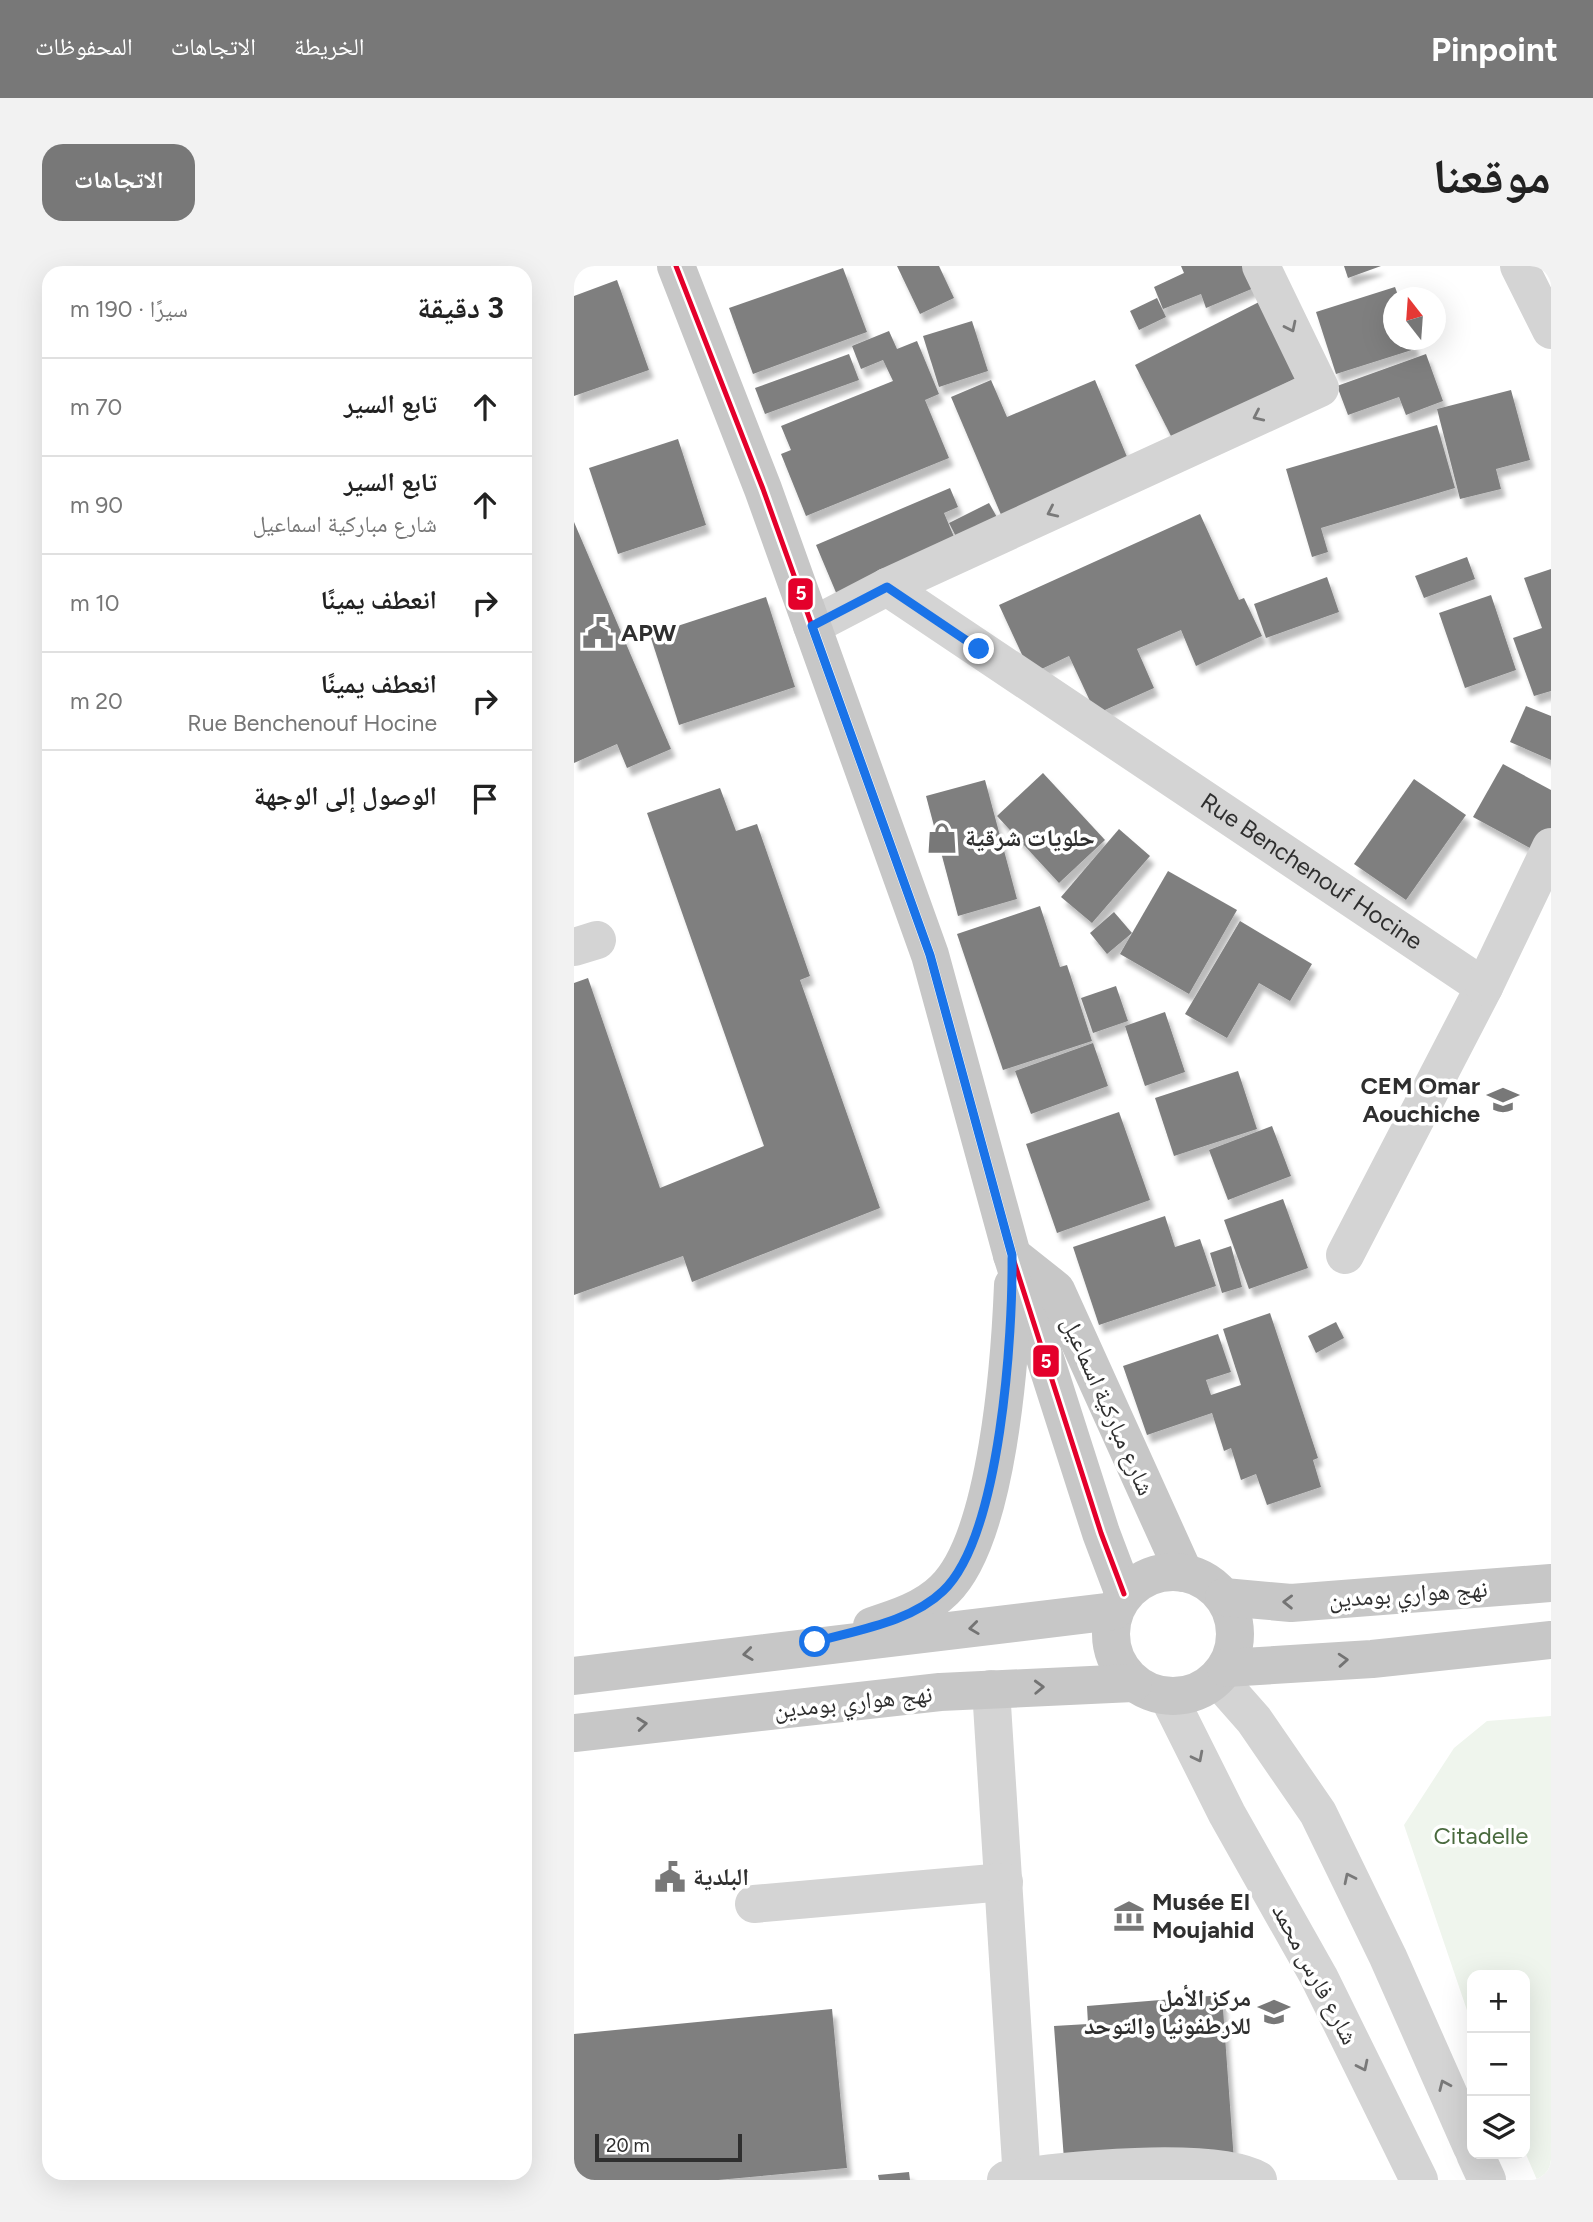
<!DOCTYPE html>
<html lang="ar">
<head>
<meta charset="utf-8">
<style>
  :root { --surface:#fff; --page:#f2f2f2; --text:#222; --muted:#767676; --line:#e0e0e0; --accent:#787878 }
  body { margin:0; font-family:Figtree,"Noto Naskh Arabic",sans-serif; background:var(--page); color:var(--text); direction:rtl }
  .controls { position:absolute; right:21px; bottom:21px; display:grid; overflow:hidden; border-radius:14px; box-shadow:0 7px 28px #0002 }
  .controls button { width:63px; height:63px; display:grid; place-items:center; padding:0; border:0; border-bottom:2px solid var(--line); background:var(--surface); color:var(--text); font:35px sans-serif }
  .compass { position:absolute; left:809px; top:21px; width:63px; height:63px; border-radius:50%; background:var(--surface); box-shadow:0 7px 28px #0002; rotate:343deg }
  .scale { position:absolute; left:21px; bottom:18px; width:147px; box-sizing:border-box; padding-left:7px; border:4px solid #2f2f2f; border-top:0; font-size:19px; line-height:24px; white-space:nowrap; color:#2f2f2f; -webkit-text-stroke:5px #fff; paint-order:stroke }
  .stop { position:absolute; width:21px; height:21px; margin:-16px; border:5px solid #1a73e8; border-radius:50%; background:#fff }
  .stop.end { background:#1a73e8; border-color:#fff; box-shadow:0 2px 7px #0008 }
  .list { margin:0; padding:0; list-style:none }
  h2 { display:flex; justify-content:space-between; align-items:center; height:91px; margin:0; padding:0 28px; font-size:30px }
  h2 small { font-size:23px; font-weight:400; color:var(--muted) }
  .list li { display:grid; grid-template-columns:46px 1fr auto; gap:21px; align-items:center; box-sizing:border-box; height:98px; padding:0 28px; border-top:2px solid var(--line) }
  .list b { display:block; font-size:26px; white-space:nowrap }
  .list p { margin:0; font-size:23px; white-space:nowrap; color:var(--muted) }
  .list em { font-size:23px; font-style:normal; color:var(--muted) }
  .icon { flex:none; width:38px; height:38px; fill:none; stroke:currentColor; stroke-width:2; stroke-linecap:round; stroke-linejoin:round }
  .map { position:relative; flex:none; width:977px; height:1914px; overflow:hidden; direction:ltr; border-radius:21px }
  header { display:flex; align-items:center; gap:42px; box-sizing:border-box; height:98px; padding:0 35px; background:var(--accent); color:#fff }
  header strong { font-size:33px }
  nav { display:flex; gap:38px; margin-inline-start:auto; font-size:24px }
  .intro { display:flex; align-items:center; justify-content:space-between; box-sizing:border-box; height:168px; padding:0 42px }
  h1 { margin:0; font-size:49px }
  .button { padding:18px 32px; border-radius:21px; background:var(--accent); color:#fff; font-size:24px; font-weight:700 }
  main { display:flex; gap:42px; padding:0 42px }
  aside { flex:1; background:var(--surface); border-radius:21px; box-shadow:0 7px 28px #0002 }
  .map>svg:first-child { display:block }
  .green { fill:#eff5ed }
  .building { fill:#7f7f7f; filter:url(#shadow) }
  .lines { fill:none; stroke-linecap:round; stroke-linejoin:round }
  .minor { stroke:#d4d4d4; stroke-width:38 }
  .major { stroke:#c7c7c7; stroke-width:38 }
  .bus-1-casing { stroke:#fff; stroke-width:10 }
  .bus-1 { stroke:#e4002b; stroke-width:5 }
  .oneway { stroke:#797979 }
  .oneway2 { stroke:#737373 }
  .route { stroke:#1a73e8; stroke-width:9 }
  .labels { text-anchor:middle; stroke-width:7; stroke-linejoin:round; paint-order:stroke }
  .poi-label { font-size:24px; font-weight:bold; fill:#2f2f2f; stroke:#fff; text-anchor:start }
  .street-label { font-size:24px; fill:#2f2f2f; stroke:#fff }
  .park-label { font-size:24px; fill:#496a3e; stroke:#fff }
  .line-badge { stroke:#fff; stroke-width:2.5 }
  .badge-label { font-size:19px; text-anchor:middle; font-weight:bold; fill:#fff }
</style>
</head>
<body>
<header>
<strong>Pinpoint</strong>
<nav><a>الخريطة</a><a>الاتجاهات</a><a>المحفوظات</a></nav>
</header>
<div class="intro"><h1>موقعنا</h1><a class="button">الاتجاهات</a></div>
<main>
<div class="map">
<svg width="977" height="1914" viewBox="0 0 977 1914">
  <defs>
    <filter id="shadow"><feDropShadow dx="4.5" dy="8" stdDeviation="2" flood-color="#0004"/></filter>
  </defs>
  <rect width="100%" height="100%" fill="#fff"/>
  <!-- green -->
  <polygon class="green" points="977,1450 977,1914 963,1914 951,1886 951,1709 898,1709 898,1759 830,1559 880,1482 913,1455"/>
  <!-- building -->
  <g class="building">
    <polygon points="323,0 365,0 380,32 346,48"/>
    <polygon points="607,0 670,0 680,22 632,42 627,28 589,43 580,21 610,7"/>
    <polygon points="770,0 807,0 774,12"/>
    <polygon points="269,2 293,66 179,108 155,42"/>
    <polygon points="43,14 75,104 0,130 0,30"/>
    <polygon points="821,21 825,32 820,32 820,74 838,74 841,83 762,108 742,46"/>
    <polygon points="583,32 592,51 565,64 556,45"/>
    <polygon points="685,36 724,111 599,174 561,99"/>
    <polygon points="398,55 414,105 365,121 349,70"/>
    <polygon points="315,65 323,83 343,75 365,128 351,134 375,192 232,250 207,188 217,184 207,160 319,115 309,94 287,103 278,80"/>
    <polygon points="275,88 285,114 191,148 181,122"/>
    <polygon points="852,88 869,135 832,149 825,131 774,149 763,120"/>
    <polygon points="417,114 433,151 521,114 556,198 428,251 377,131"/>
    <polygon points="937,124 956,194 922,203 927,223 886,233 863,143"/>
    <polygon points="863,159 881,222 747,262 754,286 738,291 712,203"/>
    <polygon points="104,173 132,259 44,288 15,202"/>
    <polygon points="376,222 384,241 370,247 386,285 266,336 242,279"/>
    <polygon points="415,237 429,262 389,284 375,257"/>
    <polygon points="626,248 665,334 670,332 688,370 622,400 607,364 563,383 580,422 522,448 495,390 457,408 425,339"/>
    <polygon points="0,256 97,483 53,502 43,478 0,497"/>
    <polygon points="893,291 901,313 850,332 841,310"/>
    <polygon points="977,303 977,425 960,430 939,372 968,362 950,312"/>
    <polygon points="753,311 765,346 692,372 680,338"/>
    <polygon points="917,329 942,404 891,422 865,347"/>
    <polygon points="192,331 221,421 105,459 76,369"/>
    <polygon points="952,440 977,450 977,494 936,476"/>
    <polygon points="929,498 977,524 977,565 965,587 899,551"/>
    <polygon points="469,507 531,574 485,617 423,550"/>
    <polygon points="840,513 892,549 832,634 780,598"/>
    <polygon points="411,514 443,633 384,650 352,530"/>
    <polygon points="146,522 162,565 183,558 236,710 226,714 306,942 118,1016 109,990 0,1029 0,717 14,712 86,922 190,880 73,547"/>
    <polygon points="545,563 576,590 518,657 487,631"/>
    <polygon points="594,605 663,644 615,728 546,688"/>
    <polygon points="466,640 486,701 493,699 518,775 429,804 383,668"/>
    <polygon points="540,646 558,667 533,688 516,667"/>
    <polygon points="666,655 738,698 716,735 685,717 653,772 611,748"/>
    <polygon points="542,720 554,755 519,767 507,732"/>
    <polygon points="591,746 611,806 571,820 551,760"/>
    <polygon points="519,777 534,820 457,848 441,805"/>
    <polygon points="664,805 683,863 600,890 581,832"/>
    <polygon points="545,846 576,934 483,967 452,878"/>
    <polygon points="698,860 717,910 654,934 635,884"/>
    <polygon points="709,933 734,1002 675,1023 650,954"/>
    <polygon points="591,950 601,981 626,973 642,1020 525,1059 499,981"/>
    <polygon points="657,980 668,1021 648,1027 636,987"/>
    <polygon points="696,1047 744,1192 739,1194 747,1221 693,1239 682,1208 667,1214 657,1182 650,1185 638,1147 573,1169 549,1100 644,1068 657,1106 632,1114 637,1129 667,1119 649,1063"/>
    <polygon points="762,1056 770,1072 742,1087 734,1070"/>
    <polygon points="648,1729 660,1895 491,1907 480,1760 514,1758 513,1740"/>
    <polygon points="258,1743 273,1902 144,1914 0,1914 0,1768"/>
    <polygon points="335,1906 336,1914 305,1914 304,1909"/>
  </g>
  <g class="lines">
    <!-- minor -->
    <g class="minor">
      <polyline points="945,0 977,64"/>
      <path id="s1" d="M313,321L910,721L771,989"/>
      <polyline points="238,360 313,321 746,122 687,0"/>
      <polyline points="0,681 23,674"/>
      <polyline points="910,721 977,581"/>
      <polyline points="643,1412 680,1454 744,1547 814,1691 898,1881"/>
      <polyline points="417,1423 448,1914"/>
      <polyline points="594,1430 653,1548 745,1711 845,1914"/>
      <polyline points="180,1638 430,1616"/>
      <polyline points="901,1888 913,1914"/>
      <path d="M432,1914C484,1904 641,1889 684,1914"/>
    </g>
    <!-- major -->
    <g class="major">
      <polyline points="102,0 189,223 356,689 438,989 527,1267 550,1328"/>
      <polyline points="438,989 482,1024 610,1307"/>
      <circle cx="599" cy="1368" r="62"/>
      <polyline points="650,1331 717,1337 977,1317"/>
      <path d="M298,1360C323,1352 351,1343 370,1324C424,1272 436,1093 439,1019"/>
      <polyline points="652,1402 798,1393 977,1374"/>
      <polyline points="0,1410 540,1345"/>
      <polyline points="0,1467 366,1426 559,1417"/>
    </g>
    <defs>
      <polyline id="bus-1" points="102,0 189,223 356,689 438,989 527,1267 550,1328"/>
    </defs>
    <!-- bus-1 casing -->
    <use href="#bus-1" class="bus-1-casing"/>
    <!-- bus-1 -->
    <use href="#bus-1" class="bus-1"/>
  </g>
  <!-- one-way arrows -->
  <defs><path id="oneway-chevron" d="M-2-3.5L2.5 0L-2 3.5" fill="none" stroke-width="1.6" stroke-linecap="round" stroke-linejoin="round" transform="scale(1.75)"/></defs>
  <g class="oneway">
    <use href="#oneway-chevron" transform="translate(717 61) rotate(64)"/>
    <use href="#oneway-chevron" transform="translate(684 150) rotate(155)"/>
    <use href="#oneway-chevron" transform="translate(478 246) rotate(155)"/>
    <use href="#oneway-chevron" transform="translate(624 1491) rotate(63)"/>
    <use href="#oneway-chevron" transform="translate(775 1612) rotate(-116)"/>
    <use href="#oneway-chevron" transform="translate(789 1800) rotate(64)"/>
    <use href="#oneway-chevron" transform="translate(870 1819) rotate(-114)"/>
  </g>
  <g class="oneway2">
    <use href="#oneway-chevron" transform="translate(714 1336) rotate(-179)"/>
    <use href="#oneway-chevron" transform="translate(400 1362) rotate(173)"/>
    <use href="#oneway-chevron" transform="translate(174 1388) rotate(173)"/>
    <use href="#oneway-chevron" transform="translate(769 1394) rotate(-4)"/>
    <use href="#oneway-chevron" transform="translate(465 1421) rotate(-2)"/>
    <use href="#oneway-chevron" transform="translate(68 1458) rotate(-6)"/>
  </g>
  <g class="lines">
    <!-- route -->
    <path class="route" d="M241,1376C283,1364 337,1356 369,1325C427,1270 439,1066 438,989L356,689L238,360L313,321L405,383"/>
  </g>
  <!-- icons -->
  <defs>
    <symbol id="civic-bare" viewBox="-9 -9 18 18"><path d="M-.6-6.5H3V-4.5H.6V-3L4-1V1h2V6H-6V1h2V-1L-.6-3ZM-1.2 2.5V6h2.4V2.5Z" fill="#787878" stroke="#fff" stroke-width="2.5" paint-order="stroke"/></symbol>
    <symbol id="shop-bare" viewBox="-9 -9 18 18"><path d="M-5-2.5h2.3a2.7 3.5 0 0 1 5.4 0H5L5.5 6h-11ZM-1.5-2.5h3a1.5 2.3 0 0 0-3 0Z" fill="#787878" stroke="#fff" stroke-width="2.5" paint-order="stroke"/></symbol>
    <symbol id="school-bare" viewBox="-9 -9 18 18"><path d="M0-5L7-2L0 1L-7-2ZM-4 1L0 2.5L4 1V4Q0 6-4 4Z" fill="#787878" stroke="#fff" stroke-width="2.5" paint-order="stroke"/></symbol>
    <symbol id="museum-bare" viewBox="-9 -9 18 18"><path d="M0-6L6-3V-2H-6V-3ZM-5-1h2V3h-2ZM-1-1h2V3h-2ZM3-1h2V3H3ZM-6 4H6V6H-6Z" fill="#787878" stroke="#fff" stroke-width="2.5" paint-order="stroke"/></symbol>
  </defs>
  <g fill-rule="evenodd">
    <use href="#civic-bare" x="2" y="345" width="44" height="44"/>
    <use href="#shop-bare" x="346" y="550" width="44" height="44"/>
    <use href="#school-bare" x="907" y="812" width="44" height="44"/>
    <use href="#civic-bare" x="74" y="1589" width="44" height="44"/>
    <use href="#museum-bare" x="533" y="1628" width="44" height="44"/>
    <use href="#school-bare" x="678" y="1724" width="44" height="44"/>
  </g>
  <g class="labels">
    <!-- poi labels -->
    <g class="poi-label">
      <text x="47" y="375">APW</text>
      <text x="391" y="580">حلويات شرقية</text>
      <text x="906" y="828" text-anchor="end">CEM Omar<tspan x="906" dy="28">Aouchiche</tspan></text>
      <text x="119" y="1619">البلدية</text>
      <text x="578" y="1644">Musée El<tspan x="578" dy="28">Moujahid</tspan></text>
      <text x="677" y="1740" text-anchor="end">مركز الأمل<tspan x="677" dy="28">للارطفونيا والتوحد</tspan></text>
    </g>
    <!-- street labels -->
    <g class="street-label">
      <text dy="8" stroke="none"><textPath href="#s1" startOffset="511">Rue Benchenouf Hocine</textPath></text>
      <text transform="translate(534 1140) rotate(66)" y="8">شارع مباركية اسماعيل</text>
      <text transform="translate(834 1328) rotate(-4)" y="8">نهج هواري بومدين</text>
      <text transform="translate(279 1436) rotate(-6)" y="8">نهج هواري بومدين</text>
      <text transform="translate(741 1708) rotate(62)" y="8">شارع فارس محمد</text>
    </g>
    <!-- park labels -->
    <g class="park-label">
      <text x="907" y="1578">Citadelle</text>
    </g>
  </g>
  <g class="line-badge">
    <rect x="213" y="311" width="27" height="34" rx="7" fill="#e4002b"/>
    <rect x="458" y="1078" width="28" height="34" rx="7" fill="#e4002b"/>
  </g>
  <g class="badge-label">
    <text x="227" y="334">5</text>
    <text x="472" y="1102">5</text>
  </g>
</svg>
<div class="controls">
<button>+</button>
<button>−</button>
<button><svg class="icon" aria-label="layers" viewBox="0 0 24 24"><path d="M12 4l9 5-9 5-9-5zM3 14l9 5 9-5"/></svg></button>
</div>
<svg class="compass" viewBox="-18 -18 36 36"><path d="M0-13l5 13h-10z" fill="#e53935"/><path d="M0 13l5-13h-10z" fill="#767676"/></svg>
<div class="scale">20 m</div>
<div class="stop" style="left:241px;top:1376px"></div>
<div class="stop end" style="left:405px;top:383px"></div>
</div>
<aside>
<h2>3 دقيقة<small>سيرًا · 190 m</small></h2>
<ul class="list">
<li><svg class="icon" aria-label="ahead" viewBox="0 0 24 24"><path d="M12 20V5M6 11l6-6 6 6"/></svg><div><b>تابع السير</b></div><em>70 m</em></li>
<li><svg class="icon" aria-label="ahead" viewBox="0 0 24 24"><path d="M12 20V5M6 11l6-6 6 6"/></svg><div><b>تابع السير</b><p>شارع مباركية اسماعيل</p></div><em>90 m</em></li>
<li><svg class="icon" aria-label="right" viewBox="0 0 24 24"><path d="M7 20v-9h11M14 6l5 5-5 5"/></svg><div><b>انعطف يمينًا</b></div><em>10 m</em></li>
<li><svg class="icon" aria-label="right" viewBox="0 0 24 24"><path d="M7 20v-9h11M14 6l5 5-5 5"/></svg><div><b>انعطف يمينًا</b><p>Rue Benchenouf Hocine</p></div><em>20 m</em></li>
<li><svg class="icon" aria-label="arrive" viewBox="0 0 24 24"><path d="M6 21V4h12l-3 4 3 4H6"/></svg><div><b>الوصول إلى الوجهة</b></div></li>
</ul>
</aside>
</main>
</body>
</html>
